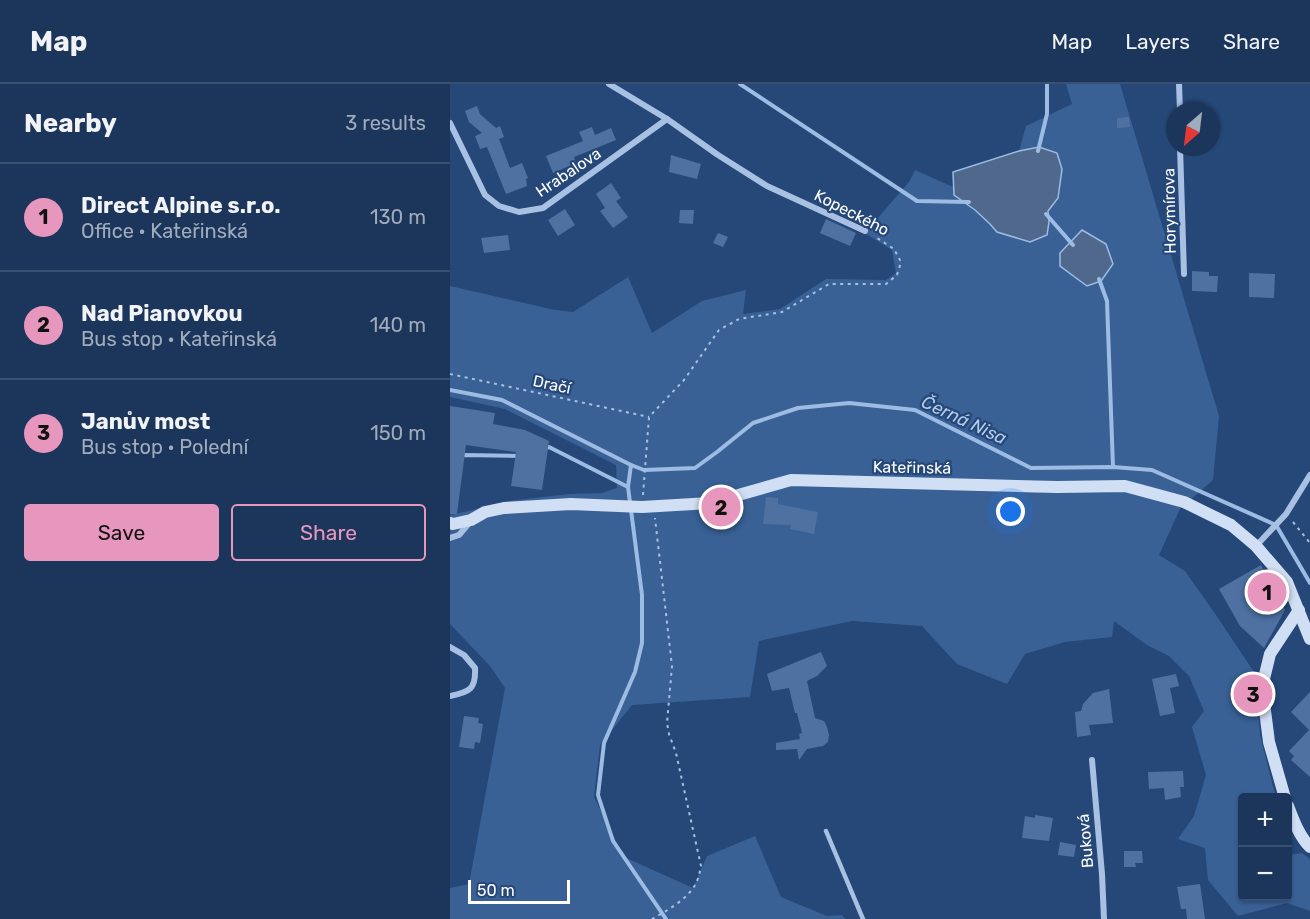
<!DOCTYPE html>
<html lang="en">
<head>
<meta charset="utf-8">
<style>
  :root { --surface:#1c365b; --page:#294164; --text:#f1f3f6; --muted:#a0abbb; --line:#3a5071; --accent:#e797bd }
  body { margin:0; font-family:Rubik,sans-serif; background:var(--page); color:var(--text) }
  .controls { position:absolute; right:18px; bottom:18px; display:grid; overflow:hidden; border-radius:6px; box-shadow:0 2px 4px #0004 }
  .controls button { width:54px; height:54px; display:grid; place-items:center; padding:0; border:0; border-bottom:2px solid var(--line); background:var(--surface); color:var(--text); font:30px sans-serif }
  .compass { position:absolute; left:716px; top:18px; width:54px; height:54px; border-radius:50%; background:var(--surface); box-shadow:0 2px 4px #0004; rotate:208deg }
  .scale { position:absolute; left:18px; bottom:15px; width:102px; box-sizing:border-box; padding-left:6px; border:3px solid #fff; border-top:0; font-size:16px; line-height:21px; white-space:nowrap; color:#fff; -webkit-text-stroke:4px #254879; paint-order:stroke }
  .you { position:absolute; left:561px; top:428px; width:21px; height:21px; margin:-15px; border:4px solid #fff; border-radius:50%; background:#1a73e8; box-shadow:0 0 0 9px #1a73e833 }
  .badge { display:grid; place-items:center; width:39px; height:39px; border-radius:50%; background:var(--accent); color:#111; font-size:20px; font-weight:700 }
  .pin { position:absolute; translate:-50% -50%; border:3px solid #fff; box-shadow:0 2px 6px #0006 }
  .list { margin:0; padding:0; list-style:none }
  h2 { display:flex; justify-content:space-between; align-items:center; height:78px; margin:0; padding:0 24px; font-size:26px }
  h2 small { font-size:20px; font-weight:400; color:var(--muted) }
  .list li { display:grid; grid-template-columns:39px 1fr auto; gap:18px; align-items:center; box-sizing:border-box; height:108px; padding:0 24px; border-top:2px solid var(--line) }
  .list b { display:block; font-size:22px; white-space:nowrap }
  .list p { margin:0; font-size:20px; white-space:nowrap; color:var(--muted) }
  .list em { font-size:20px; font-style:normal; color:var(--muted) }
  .actions { display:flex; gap:12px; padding:18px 24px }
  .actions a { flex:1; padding:14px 0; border:2px solid var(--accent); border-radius:6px; text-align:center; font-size:21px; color:var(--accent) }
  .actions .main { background:var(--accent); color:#111 }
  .map { position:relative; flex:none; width:860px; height:835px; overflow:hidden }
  header { display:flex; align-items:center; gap:36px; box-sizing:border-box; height:84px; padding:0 30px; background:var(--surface); border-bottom:2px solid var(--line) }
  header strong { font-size:28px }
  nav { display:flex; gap:33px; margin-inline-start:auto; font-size:21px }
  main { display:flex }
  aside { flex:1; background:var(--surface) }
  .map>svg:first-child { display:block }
  .green { fill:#396196 }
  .water { fill:#4f688c; stroke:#9cbce4; stroke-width:1.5 }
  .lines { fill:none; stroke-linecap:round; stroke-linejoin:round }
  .stream { stroke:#9cbce4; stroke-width:4 }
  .building { fill:#4e71a2 }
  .path { stroke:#a8c1e3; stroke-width:2; stroke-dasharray:3 4.5; stroke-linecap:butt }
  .lane { stroke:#a8c1e3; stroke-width:4.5 }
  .street { stroke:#a8c1e3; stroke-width:6 }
  .secondary { stroke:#d1dff4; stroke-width:12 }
  .labels { text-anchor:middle; stroke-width:4.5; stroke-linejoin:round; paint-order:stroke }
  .street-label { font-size:16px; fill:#fff; stroke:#254879 }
  .water-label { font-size:18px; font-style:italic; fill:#b3cbeb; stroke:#254879 }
</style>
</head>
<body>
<header>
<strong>Map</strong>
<nav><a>Map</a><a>Layers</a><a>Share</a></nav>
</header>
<main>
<aside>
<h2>Nearby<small>3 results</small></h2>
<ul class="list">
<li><span class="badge">1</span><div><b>Direct Alpine s.r.o.</b><p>Office · Kateřinská</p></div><em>130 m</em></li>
<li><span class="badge">2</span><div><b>Nad Pianovkou</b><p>Bus stop · Kateřinská</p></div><em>140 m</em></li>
<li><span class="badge">3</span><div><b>Janův most</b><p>Bus stop · Polední</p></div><em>150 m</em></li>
</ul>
<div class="actions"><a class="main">Save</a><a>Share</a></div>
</aside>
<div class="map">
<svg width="860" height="835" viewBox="0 0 860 835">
  <rect width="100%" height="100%" fill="#254879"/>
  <!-- green -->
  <path class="green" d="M616,0H670L769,332L763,396L730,425L709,471L735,487L766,531L806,591L810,651L823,703L827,713L792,714V812H838V771L852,769L860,775V827L837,819L788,832L758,796L755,764L728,755L744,732L756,691L742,643L754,627L739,592L719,572L697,561L664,537L662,553L615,558L575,570L557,600L507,580L472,542L402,537L309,557L300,613L182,621L150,661L144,713L174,773L243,804L257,772L305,752L331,813L377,832L392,831L395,835H0V804L19,800L55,604L40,582L0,540V431L19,427L57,417L119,410L152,409L167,404L166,381L55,325L0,313V202L105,226L123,228L178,193L202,249L252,217L296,206L293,230L330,225L376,195L436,196L446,189L442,166L410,146L420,143L459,98L465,86L503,103L504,111C519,122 535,133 547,148L599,138L598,127L608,114L589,63L569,67L576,42L622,20Z"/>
  <!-- water -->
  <g class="water">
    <polygon points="589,63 607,69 612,85 608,114 598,127 599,138 597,151 580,158 547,148 540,140 525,126 504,111 503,88 569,67"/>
    <polygon points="632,146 656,160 663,180 651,197 637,202 610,182 610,169"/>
  </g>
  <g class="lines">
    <!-- stream -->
    <g class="stream">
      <polyline points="290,0 467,117 519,118"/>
      <polyline points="588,67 597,30 597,0"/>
      <polyline points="596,130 623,161"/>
      <polyline points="649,195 657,217 663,383"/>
      <polyline points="0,306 52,316 181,381 194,386 245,384 267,368 303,339 348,324 399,319 465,326 581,384 663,383 702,386 826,441 860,499"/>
      <polyline points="96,364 99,363 178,403"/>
      <polyline points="10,373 13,371 68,372"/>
      <polyline points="181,381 178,403 192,511 192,559 185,588 154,659 148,711 163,757 216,835"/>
    </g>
  </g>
  <!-- building -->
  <g class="building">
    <polygon points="27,22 30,30 46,44 50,42 54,53 49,55 60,84 72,79 78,94 76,95 77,102 56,110 37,63 30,65 25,52 32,49 19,38 15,27"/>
    <polygon points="679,33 680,43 667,44 667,34"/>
    <polygon points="142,43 145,51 161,44 166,56 124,73 126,79 103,89 96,72 133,57 129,48"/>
    <polygon points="221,71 251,80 247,95 219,88"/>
    <polygon points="161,99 171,114 166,117 178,133 163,144 150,127 155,124 146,110"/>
    <polygon points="115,125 125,141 108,152 98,136"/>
    <polygon points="230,126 244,126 243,140 229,139"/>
    <polygon points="376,135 406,149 400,162 370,149"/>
    <polygon points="268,149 278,153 273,163 263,159"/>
    <polygon points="58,151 60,166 34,169 31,154"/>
    <polygon points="742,187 759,188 759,192 768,192 767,208 742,207"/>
    <polygon points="799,189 825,190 824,214 799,213"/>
    <polygon points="0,322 45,329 43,340 75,346 99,357 92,406 61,402 66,368 16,361 7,430 0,430"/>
    <polygon points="316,413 328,414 328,420 368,428 364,450 340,445 341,441 313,440"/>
    <polygon points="811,481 835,526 814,564 790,542 769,505"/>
    <polygon points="371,568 377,582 367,592 357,597 365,634 374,637 377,643 379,651 378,658 373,662 357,665 349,676 347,665 326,666 326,659 350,655 349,650 352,649 347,629 345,629 339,604 322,607 317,590"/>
    <polygon points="726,590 729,602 720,604 725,629 710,632 702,595"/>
    <polygon points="659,605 663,639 639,641 641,651 627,653 625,628 631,627 633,620 643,609"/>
    <polygon points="860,608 860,693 841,676 844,672 839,667 859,646 841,628"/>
    <polygon points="14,632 29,634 28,639 33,640 30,659 25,658 24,665 9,663"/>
    <polygon points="733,687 734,703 730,703 731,713 715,716 714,704 699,705 698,688"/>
    <polygon points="585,731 603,734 599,757 572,754 575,732 585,734"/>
    <polygon points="610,758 626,761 624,773 608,771"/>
    <polygon points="674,767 692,767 693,779 685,779 686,783 674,783"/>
    <polygon points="750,800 755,835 737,835 736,825 731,825 727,803"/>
  </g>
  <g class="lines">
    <!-- path -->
    <g class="path">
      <polyline points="0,290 199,333"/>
      <polyline points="193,411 199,333 234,296 269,246 289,235 332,228 379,200 436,200 447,191 451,178 444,165 424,152"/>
      <polyline points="843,438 860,459"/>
      <path d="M202,835C218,826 240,814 247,797C249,792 250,787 251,782L226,669L219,650L217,639L222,582L205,434"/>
    </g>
    <!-- lane -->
    <polyline class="lane" points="376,747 413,835"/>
    <!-- street -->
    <g class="street">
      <polyline points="159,0 217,35 268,71 317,102 415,147"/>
      <polyline points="729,0 730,27"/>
      <polyline points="0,39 35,111 49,122 69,128 93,124 217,35"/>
      <polyline points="730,63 734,190"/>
      <polyline points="0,454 9,451 20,438"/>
      <polyline points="806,462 836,430 860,391"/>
      <path d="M0,563L14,571L25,584C26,605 20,608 0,612"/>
      <polyline points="642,676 652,790 654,835"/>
    </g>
    <!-- secondary -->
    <g class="secondary">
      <polyline points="0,439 3,440 21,436 35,428 54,424 121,420 192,423 260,419 341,396 607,403 675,402 734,418 781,441 806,462 837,498 860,555"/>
      <polyline points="835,714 819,658 812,603 820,570 849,526"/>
      <path d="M838,722C843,735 849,752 860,763"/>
    </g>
  </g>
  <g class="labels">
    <!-- street labels -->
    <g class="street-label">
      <text transform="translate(118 88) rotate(-34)" y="6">Hrabalova</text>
      <text transform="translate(719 127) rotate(-91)" y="6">Horymírova</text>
      <text transform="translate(402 128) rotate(27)" y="6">Kopeckého</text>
      <text transform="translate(102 300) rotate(12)" y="6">Dračí</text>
      <text transform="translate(462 383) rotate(1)" y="6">Kateřinská</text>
      <text transform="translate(635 757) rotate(-95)" y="6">Buková</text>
    </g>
    <!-- water labels -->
    <g class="water-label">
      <text transform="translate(514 336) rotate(25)" y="6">Černá Nisa</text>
    </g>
  </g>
</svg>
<div class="controls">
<button>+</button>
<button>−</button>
</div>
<svg class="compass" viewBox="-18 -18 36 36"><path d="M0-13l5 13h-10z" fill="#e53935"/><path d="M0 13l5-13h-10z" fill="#a0abbb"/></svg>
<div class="scale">50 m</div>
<div class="you"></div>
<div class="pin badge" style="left:817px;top:508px">1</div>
<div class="pin badge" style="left:271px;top:423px">2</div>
<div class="pin badge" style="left:803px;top:610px">3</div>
</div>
</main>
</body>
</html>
